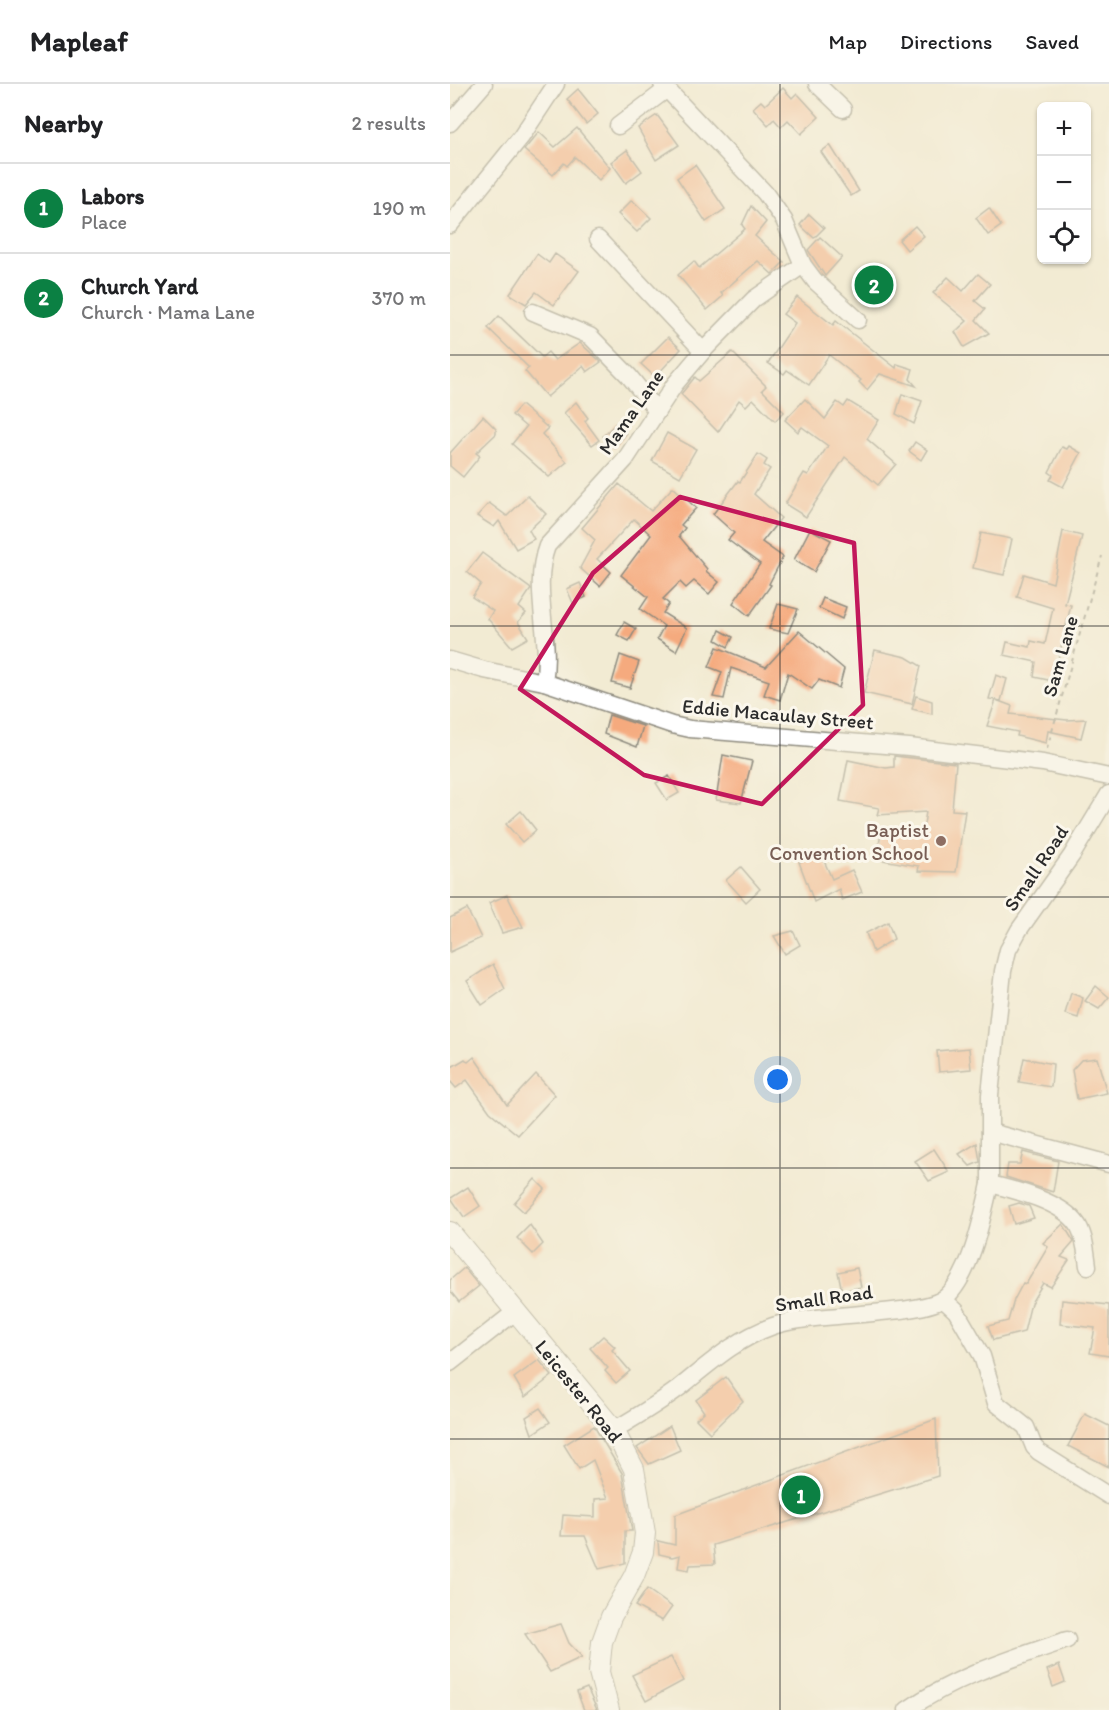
<!DOCTYPE html>
<html lang="en">
<head>
<meta charset="utf-8">
<style>
  :root { --surface:#fff; --page:#f6f6f6; --text:#202124; --muted:#757577; --line:#e0e0e0; --accent:#0b8043 }
  body { margin:0; font-family:Itim,sans-serif; background:var(--page); color:var(--text) }
  .controls { position:absolute; right:18px; top:18px; display:grid; overflow:hidden; border-radius:9px; box-shadow:0 2px 4px #0004 }
  .controls button { width:54px; height:54px; display:grid; place-items:center; padding:0; border:0; border-bottom:2px solid var(--line); background:var(--surface); color:var(--text); font:30px sans-serif }
  .you { position:absolute; left:328px; top:996px; width:21px; height:21px; margin:-15px; border:4px solid #fff; border-radius:50%; background:#1a73e8; box-shadow:0 0 0 9px #1a73e833 }
  .badge { display:grid; place-items:center; width:39px; height:39px; border-radius:50%; background:var(--accent); color:#fff; font-size:20px; font-weight:700 }
  .pin { position:absolute; translate:-50% -50%; border:3px solid #fff; box-shadow:0 2px 6px #0006 }
  .list { margin:0; padding:0; list-style:none }
  h2 { display:flex; justify-content:space-between; align-items:center; height:78px; margin:0; padding:0 24px; font-size:26px }
  h2 small { font-size:20px; font-weight:400; color:var(--muted) }
  .list li { display:grid; grid-template-columns:39px 1fr auto; gap:18px; align-items:center; box-sizing:border-box; height:90px; padding:0 24px; border-top:2px solid var(--line) }
  .list b { display:block; font-size:22px; white-space:nowrap }
  .list p { margin:0; font-size:20px; white-space:nowrap; color:var(--muted) }
  .list em { font-size:20px; font-style:normal; color:var(--muted) }
  .icon { flex:none; width:33px; height:33px; fill:none; stroke:currentColor; stroke-width:2; stroke-linecap:round; stroke-linejoin:round }
  .map { position:relative; flex:none; width:659px; height:1626px; overflow:hidden }
  header { display:flex; align-items:center; gap:36px; box-sizing:border-box; height:84px; padding:0 30px; background:var(--surface); border-bottom:2px solid var(--line) }
  header strong { font-size:28px }
  nav { display:flex; gap:33px; margin-inline-start:auto; font-size:21px }
  main { display:flex }
  aside { flex:1; background:var(--surface) }
  .map>svg:first-child { display:block }
  .building { fill:#f5aa7e }
  .lines { fill:none; stroke-linecap:round; stroke-linejoin:round }
  .minor-casing { stroke:#8e8b7f; stroke-width:19 }
  .tertiary-casing { stroke:#8e8b7f; stroke-width:22 }
  .path { stroke:#8e8b7f; stroke-width:2; stroke-dasharray:4.5 4.5; stroke-linecap:butt }
  .minor { stroke:#fff; stroke-width:16 }
  .tertiary { stroke:#fff; stroke-width:20 }
  .marked { fill:none; stroke:#c2185b; stroke-width:4.5; stroke-linejoin:round }
  .grid { fill:none; stroke:#2b2b2b; stroke-width:1.5; stroke-opacity:0.55 }
  .education-dot { fill:#8d6e63; stroke:#fbf7ec; stroke-width:2 }
  .labels { text-anchor:middle; stroke-width:6; stroke-linejoin:round; paint-order:stroke }
  .street-label { font-size:20px; fill:#2b2b2b; stroke:#fbf7ec }
  .education-label { font-size:20px; fill:#785e54; stroke:#fbf7ec; text-anchor:end }
</style>
</head>
<body>
<header>
<strong>Mapleaf</strong>
<nav><a>Map</a><a>Directions</a><a>Saved</a></nav>
</header>
<main>
<aside>
<h2>Nearby<small>2 results</small></h2>
<ul class="list">
<li><span class="badge">1</span><div><b>Labors</b><p>Place</p></div><em>190 m</em></li>
<li><span class="badge">2</span><div><b>Church Yard</b><p>Church · Mama Lane</p></div><em>370 m</em></li>
</ul>
</aside>
<div class="map">
<svg width="659" height="1626" viewBox="0 0 659 1626">
  <rect width="100%" height="100%" fill="#fbf7ec"/>
  <filter id="ink" filterUnits="userSpaceOnUse"><feTurbulence type="fractalNoise" baseFrequency=".0167" numOctaves="2"/><feDisplacementMap in="SourceGraphic" scale="12" xChannelSelector="R" yChannelSelector="G"/><feConvolveMatrix kernelMatrix="1 2 1 2 8 2 1 2 1" color-interpolation-filters="sRGB"/></filter>
  <filter id="wash" filterUnits="userSpaceOnUse"><feTurbulence type="fractalNoise" baseFrequency=".008" numOctaves="4" result="noise"/><feDisplacementMap in="SourceGraphic" scale="24" xChannelSelector="R" yChannelSelector="G"/><feGaussianBlur stdDeviation="1.35" result="paint"/><feColorMatrix in="noise" values="0 0 0 0 0 0 0 0 0 0 0 0 0 0 0 0 0 1.4 0 .05"/><feComposite in="paint" operator="in"/></filter>
  <g filter="url(#wash)">
    <rect width="100%" height="100%" fill="#f2ebd3"/>
    <g id="blocks">
      <!-- building -->
      <g class="building">
        <polygon points="333,4 342,14 347,9 369,33 351,50 338,36 331,43 324,35 318,41 303,24 311,17 315,21"/>
        <polygon points="128,5 148,30 136,40 117,15"/>
        <polygon points="207,31 229,61 206,76 188,44"/>
        <polygon points="127,44 160,84 149,96 125,73 117,82 114,79 103,91 74,66 89,48 105,63"/>
        <polygon points="380,61 409,107 401,112 371,68"/>
        <polygon points="177,66 192,87 176,99 161,78"/>
        <polygon points="245,81 275,125 256,138 227,94"/>
        <polygon points="182,116 201,134 187,148 168,130"/>
        <polygon points="301,122 316,138 305,152 334,178 322,190 308,177 271,209 273,212 257,226 228,191 244,177 249,184 295,145 292,141"/>
        <polygon points="539,124 551,142 538,151 526,134"/>
        <polygon points="359,130 374,144 364,154 350,141"/>
        <polygon points="465,142 474,152 457,166 449,156"/>
        <polygon points="370,153 392,173 375,192 358,166"/>
        <polygon points="87,170 99,179 105,170 129,187 104,221 86,208 76,220 60,210"/>
        <polygon points="528,190 540,200 525,217 535,225 526,236 539,249 514,263 505,248 517,237 483,209 498,193 513,207"/>
        <polygon points="347,213 383,241 386,237 446,284 447,280 463,285 460,295 466,302 430,290 417,306 409,298 411,296 379,271 359,301 337,286 334,290 318,279 345,239 333,230"/>
        <polygon points="49,232 92,273 98,268 105,276 130,259 151,278 137,288 133,282 97,313 75,287 79,284 38,244"/>
        <polygon points="218,253 231,265 205,293 191,280"/>
        <polygon points="282,268 316,302 312,306 334,328 325,337 303,315 296,322 289,316 268,348 231,310 245,293 249,297"/>
        <polygon points="452,310 472,317 464,340 446,330"/>
        <polygon points="355,315 375,335 387,318 394,323 398,317 429,336 417,355 446,380 428,401 395,373 356,433 335,420 354,389 358,391 378,362 352,343 348,348 335,336"/>
        <polygon points="126,318 138,334 135,337 149,356 142,361 114,329"/>
        <polygon points="71,321 98,344 92,350 117,378 99,393 62,360 76,343 62,331"/>
        <polygon points="33,332 46,345 46,350 26,369 30,372 13,393 0,382 0,369"/>
        <polygon points="166,339 176,350 164,364 153,352"/>
        <polygon points="217,349 246,365 230,393 202,377"/>
        <polygon points="465,358 477,366 471,376 459,367"/>
        <polygon points="619,362 631,369 613,403 600,396 603,391 599,388 612,363 617,365"/>
        <polygon points="308,370 317,376 314,381 320,385 304,410 331,434 312,458 333,473 319,500 321,501 299,532 283,519 310,480 278,456 284,449 263,430 288,397 290,398"/>
        <polygon points="169,400 201,427 223,403 246,424 231,441 235,444 229,452 257,485 256,487 269,498 259,510 244,497 236,504 230,498 213,515 219,520 213,529 237,544 226,567 207,555 214,542 190,525 198,513 171,491 201,451 184,435 147,475 161,488 150,502 130,484 145,456 132,444"/>
        <polygon points="78,412 96,430 79,446 84,455 66,465 49,437 44,443 27,432 39,419 57,432"/>
        <polygon points="360,445 381,456 364,488 344,476"/>
        <polygon points="613,447 632,452 615,520 621,521 603,597 584,593 586,578 554,571 557,558 580,563 581,557 595,560 603,524 567,513 574,490 603,499"/>
        <polygon points="531,449 562,455 554,491 523,484"/>
        <polygon points="32,469 81,505 69,523 76,529 68,538 78,554 62,563 38,535 43,527 22,513 31,500 17,488"/>
        <polygon points="130,499 136,513 123,519 117,505"/>
        <polygon points="373,514 396,523 392,535 369,524"/>
        <polygon points="328,520 348,525 338,549 319,545"/>
        <polygon points="174,538 186,545 179,557 167,551"/>
        <polygon points="270,546 283,553 278,563 266,556"/>
        <polygon points="349,547 394,585 389,604 369,596 362,605 338,589 330,616 314,611 319,597 281,584 274,615 263,613 272,588 259,583 267,563 316,583"/>
        <polygon points="425,566 456,573 471,582 462,620 414,609"/>
        <polygon points="170,571 189,578 180,604 162,599"/>
        <polygon points="546,591 557,595 551,617 539,615"/>
        <polygon points="466,612 482,617 482,630 462,625"/>
        <polygon points="546,616 562,622 560,630 617,636 636,635 631,654 598,647 596,659 567,652 568,648 537,642"/>
        <polygon points="159,631 193,642 187,663 154,650"/>
        <polygon points="273,671 302,677 291,719 266,716"/>
        <polygon points="444,672 506,679 502,726 515,727 506,788 468,787 469,782 426,775 432,745 472,752 476,728 427,731 429,724 390,717 398,676 436,684 444,683"/>
        <polygon points="219,692 229,709 217,716 206,699"/>
        <polygon points="71,727 86,746 72,758 56,740"/>
        <polygon points="371,770 382,795 402,786 412,808 392,816 389,805 364,818 349,778"/>
        <polygon points="291,783 310,805 296,818 276,796"/>
        <polygon points="57,811 73,843 52,849 39,819"/>
        <polygon points="17,825 31,854 0,868 0,834"/>
        <polygon points="438,838 444,855 423,868 416,849"/>
        <polygon points="343,847 350,861 335,870 324,852"/>
        <polygon points="43,880 55,905 32,921 17,897"/>
        <polygon points="646,902 659,913 649,925 635,917"/>
        <polygon points="621,909 633,914 628,934 615,930"/>
        <polygon points="519,964 521,985 489,988 487,967"/>
        <polygon points="24,973 57,1021 86,990 105,1011 68,1051 40,1028 17,996 6,1004 0,997 0,984 15,975 18,978"/>
        <polygon points="574,974 603,980 601,1003 569,998"/>
        <polygon points="647,974 657,1009 627,1015 622,986 631,976"/>
        <polygon points="527,1059 530,1078 520,1082 509,1070"/>
        <polygon points="484,1065 499,1088 479,1097 465,1077"/>
        <polygon points="573,1068 608,1077 603,1108 556,1093 558,1080 570,1080"/>
        <polygon points="85,1095 95,1105 74,1128 64,1119"/>
        <polygon points="18,1103 30,1122 14,1133 1,1114"/>
        <polygon points="569,1119 579,1122 584,1134 564,1140 559,1122"/>
        <polygon points="613,1140 624,1158 611,1173 619,1176 601,1203 593,1199 581,1219 574,1248 543,1256 538,1242 558,1237 564,1216 573,1199 576,1200 598,1163 593,1159"/>
        <polygon points="80,1141 93,1160 83,1170 67,1154"/>
        <polygon points="14,1184 29,1202 9,1218 0,1207 0,1196"/>
        <polygon points="407,1184 411,1203 392,1207 388,1188"/>
        <polygon points="612,1216 659,1221 659,1272 640,1269 645,1244 610,1240"/>
        <polygon points="153,1252 165,1263 162,1266 180,1287 166,1299 155,1287 158,1284 140,1264"/>
        <polygon points="89,1276 102,1292 75,1313 64,1294"/>
        <polygon points="276,1293 293,1317 260,1349 246,1335 254,1328 246,1316"/>
        <polygon points="90,1324 100,1338 82,1350 76,1333"/>
        <polygon points="635,1330 659,1342 659,1383 618,1362"/>
        <polygon points="486,1335 488,1392 263,1461 265,1480 240,1481 239,1486 228,1484 230,1471 222,1473 209,1470 208,1457 225,1461 225,1431"/>
        <polygon points="144,1342 172,1389 182,1447 175,1447 175,1479 149,1485 135,1452 111,1452 113,1431 145,1433 145,1415 158,1414 143,1376 129,1385 114,1361"/>
        <polygon points="220,1342 230,1366 199,1380 187,1364"/>
        <polygon points="197,1505 222,1523 212,1537 185,1522"/>
        <polygon points="111,1540 119,1559 132,1573 100,1588 75,1550"/>
        <polygon points="221,1573 233,1597 196,1617 182,1591"/>
        <polygon points="609,1581 615,1598 603,1603 597,1586"/>
        <polygon points="137,1604 147,1626 134,1626 127,1608"/>
      </g>
    </g>
  </g>
  <g filter="url(#ink)">
    <use href="#blocks" fill-opacity="0" stroke="#8e8b7f" stroke-width="1.5"/>
    <g class="lines">
      <defs>
        <g id="minor">
          <polyline points="212,0 315,109 334,136 353,181 365,197 408,236"/>
          <polyline points="367,0 393,25"/>
          <polyline points="0,39 34,0"/>
          <polyline points="168,42 217,5"/>
          <polyline points="0,141 71,53 106,0"/>
          <polyline points="148,155 253,267"/>
          <polyline points="83,228 140,252 179,292 207,327"/>
          <polyline points="0,576 34,586 94,598 222,641 240,645 459,663 593,679 659,693"/>
          <path d="M94,598C102,553 81,504 97,462L175,376L225,300L253,267L304,215L353,181"/>
          <polyline points="540,1048 659,1080"/>
          <path d="M638,1182C636,1168 635,1153 628,1141C613,1118 565,1106 540,1100V1011L553,887L558,866L569,846L622,771L659,710"/>
          <polyline points="493,1215 506,1227 532,1272 546,1319 576,1343 584,1363 589,1368 659,1412"/>
          <polyline points="0,1279 65,1228"/>
          <path d="M164,1346C186,1333 208,1320 229,1304C259,1280 286,1255 323,1242C361,1228 473,1233 496,1213C521,1191 533,1131 540,1100"/>
          <path d="M457,1626C506,1592 561,1575 617,1556"/>
        </g>
        <polyline id="tertiary" points="0,1148 164,1346 184,1385 195,1449 193,1468 184,1492 161,1533 152,1558 149,1588 159,1626"/>
      </defs>
      <!-- minor casing -->
      <use href="#minor" class="minor-casing"/>
      <!-- tertiary casing -->
      <use href="#tertiary" class="tertiary-casing"/>
      <!-- path -->
      <polyline class="path" points="597,665 652,472"/>
      <!-- minor -->
      <use href="#minor" class="minor"/>
      <!-- tertiary -->
      <use href="#tertiary" class="tertiary"/>
    </g>
  </g>
  <!-- marked area -->
  <path d="M0 0H659V1626H0ZM230,413L404,459L413,621L312,720L194,691L70,605L143,489Z" fill="#f2ebd3" fill-opacity=".55" fill-rule="evenodd"/>
  <path class="marked" d="M230,413L404,459L413,621L312,720L194,691L70,605L143,489Z"/>
  <!-- grid -->
  <path class="grid" d="M330,0V1626M0,271H659M0,542H659M0,813H659M0,1084H659M0,1355H659"/>
  <!-- markers -->
  <circle class="education-dot" cx="491" cy="757" r="6"/>
  <g class="labels">
    <!-- street labels -->
    <g class="street-label">
      <text transform="translate(181 328) rotate(-55)" y="7">Mama Lane</text>
      <text transform="translate(610 572) rotate(-74)" y="7">Sam Lane</text>
      <text transform="translate(328 630) rotate(5)" y="7">Eddie Macaulay Street</text>
      <text transform="translate(586 784) rotate(-56)" y="7">Small Road</text>
      <text transform="translate(374 1214) rotate(-8)" y="7">Small Road</text>
      <text transform="translate(129 1307) rotate(51)" y="7">Leicester Road</text>
    </g>
    <!-- education labels -->
    <g class="education-label">
      <text x="479" y="753">Baptist<tspan x="479" dy="23">Convention School</tspan></text>
    </g>
  </g>
</svg>
<div class="controls">
<button>+</button>
<button>−</button>
<button><svg class="icon" aria-label="locate" viewBox="0 0 24 24"><circle cx="12" cy="12" r="6"/><path d="M12 2v4M12 18v4M2 12h4M18 12h4"/></svg></button>
</div>
<div class="you"></div>
<div class="pin badge" style="left:351px;top:1411px">1</div>
<div class="pin badge" style="left:424px;top:201px">2</div>
</div>
</main>
</body>
</html>
